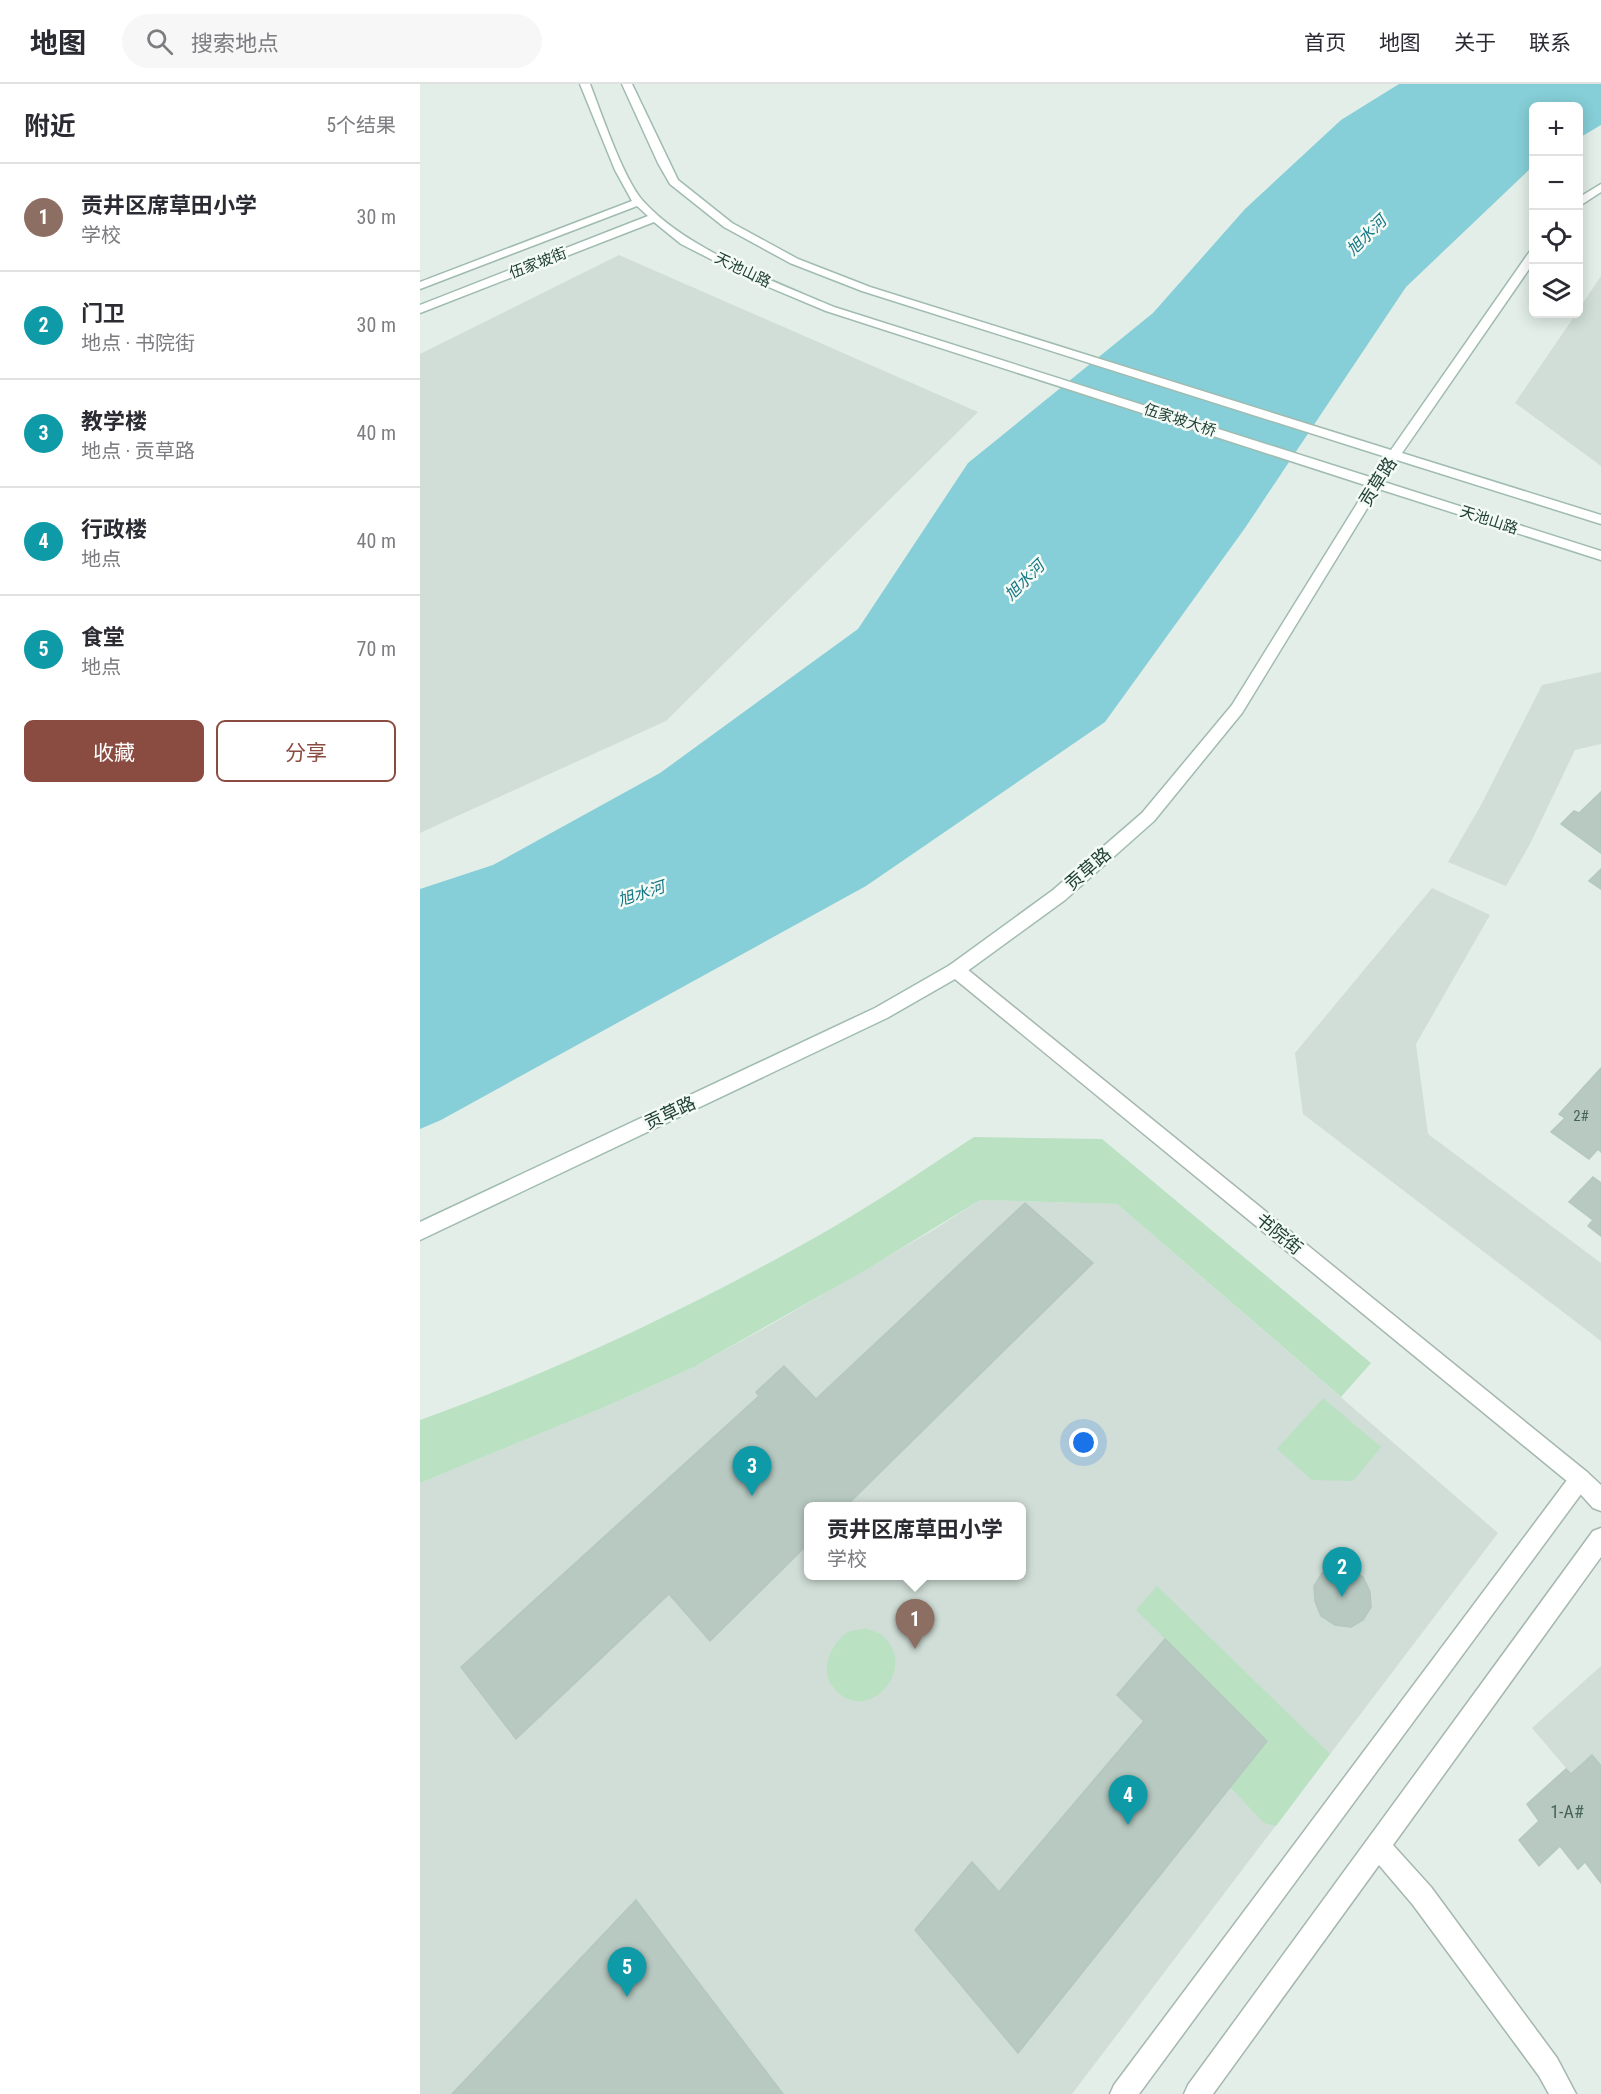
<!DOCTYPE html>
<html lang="zh">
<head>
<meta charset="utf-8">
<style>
  :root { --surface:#fff; --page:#f7f7f7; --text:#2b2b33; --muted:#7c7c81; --line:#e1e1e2; --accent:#8a4b40 }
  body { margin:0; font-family:"Roboto Condensed","Noto Sans SC",sans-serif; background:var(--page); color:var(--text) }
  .controls { position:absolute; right:18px; top:18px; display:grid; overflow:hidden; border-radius:9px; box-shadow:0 3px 15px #0003 }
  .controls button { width:54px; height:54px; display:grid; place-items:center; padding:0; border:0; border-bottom:2px solid var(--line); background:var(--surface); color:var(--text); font:30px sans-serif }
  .you { position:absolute; left:664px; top:1359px; width:21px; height:21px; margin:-15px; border:4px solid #fff; border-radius:50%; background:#1a73e8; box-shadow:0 0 0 9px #1a73e833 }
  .badge { display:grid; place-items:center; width:39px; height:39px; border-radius:50%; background:var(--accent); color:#fff; font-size:20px; font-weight:700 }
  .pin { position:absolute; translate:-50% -50px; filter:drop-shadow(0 2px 3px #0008) }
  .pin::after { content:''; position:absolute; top:32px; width:21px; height:18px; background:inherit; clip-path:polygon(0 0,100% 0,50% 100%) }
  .popup { position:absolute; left:384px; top:1418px; width:222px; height:78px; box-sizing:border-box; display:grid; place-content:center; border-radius:9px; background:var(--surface); filter:drop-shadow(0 2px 4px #0005); font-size:20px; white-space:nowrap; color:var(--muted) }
  .popup b { font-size:22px; color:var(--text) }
  .popup::after { content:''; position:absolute; left:50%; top:100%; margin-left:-12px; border:12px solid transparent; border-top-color:var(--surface) }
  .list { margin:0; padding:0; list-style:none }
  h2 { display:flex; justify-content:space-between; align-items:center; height:78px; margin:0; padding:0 24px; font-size:26px }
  h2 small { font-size:20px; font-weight:400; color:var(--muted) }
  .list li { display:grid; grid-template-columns:39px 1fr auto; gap:18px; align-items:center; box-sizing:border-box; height:108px; padding:0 24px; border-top:2px solid var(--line) }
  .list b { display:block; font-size:22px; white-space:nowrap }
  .list p { margin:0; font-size:20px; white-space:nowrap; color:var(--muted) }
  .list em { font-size:20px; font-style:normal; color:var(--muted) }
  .actions { display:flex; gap:12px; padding:18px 24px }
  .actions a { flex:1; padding:14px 0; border:2px solid var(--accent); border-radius:9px; text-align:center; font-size:21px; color:var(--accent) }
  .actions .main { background:var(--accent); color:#fff }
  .icon { flex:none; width:33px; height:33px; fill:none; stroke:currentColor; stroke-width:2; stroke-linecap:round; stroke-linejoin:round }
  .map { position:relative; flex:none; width:1181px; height:2010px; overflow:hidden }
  header { display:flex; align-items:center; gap:36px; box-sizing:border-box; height:84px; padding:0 30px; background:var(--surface); border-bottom:2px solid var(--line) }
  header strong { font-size:28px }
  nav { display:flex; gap:33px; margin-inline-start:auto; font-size:21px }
  .search { width:420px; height:54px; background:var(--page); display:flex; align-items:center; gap:15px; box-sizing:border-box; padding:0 21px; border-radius:33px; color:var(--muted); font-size:22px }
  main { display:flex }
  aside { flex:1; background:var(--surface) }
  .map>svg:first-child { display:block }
  .built { fill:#d0ded7; fill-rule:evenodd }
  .green { fill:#bae1c2 }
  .water { fill:#86cfd8 }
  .building { fill:#b7c9c1; stroke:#b4c8bf; stroke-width:1.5 }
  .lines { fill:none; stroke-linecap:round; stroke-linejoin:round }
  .lane-casing { stroke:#a5b7af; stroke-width:3 }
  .street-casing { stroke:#a5b7af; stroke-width:3 }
  .secondary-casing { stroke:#a0bbb0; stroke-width:3 }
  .lane { fill:#fff; fill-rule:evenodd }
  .street { fill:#fff; fill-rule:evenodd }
  .secondary { fill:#fff; fill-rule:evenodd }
  .labels { text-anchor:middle; stroke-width:5; stroke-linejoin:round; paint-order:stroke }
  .far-street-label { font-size:15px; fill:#204137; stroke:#f4faf6 }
  .number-label { font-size:15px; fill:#46635a }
  .far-water-label { font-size:16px; font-style:italic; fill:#147683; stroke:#f4faf6 }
  .street-label { font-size:18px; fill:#204137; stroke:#f4faf6 }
  .near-number-label { font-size:18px; fill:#46635a }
</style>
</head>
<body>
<header>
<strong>地图</strong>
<div class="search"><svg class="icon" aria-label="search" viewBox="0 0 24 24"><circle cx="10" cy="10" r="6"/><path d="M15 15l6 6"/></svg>搜索地点</div>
<nav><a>首页</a><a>地图</a><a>关于</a><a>联系</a></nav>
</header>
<main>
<aside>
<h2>附近<small>5个结果</small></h2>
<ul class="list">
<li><span class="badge" style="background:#8d6e63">1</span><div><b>贡井区席草田小学</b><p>学校</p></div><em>30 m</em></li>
<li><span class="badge" style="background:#0f9aa8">2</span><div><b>门卫</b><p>地点 · 书院街</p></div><em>30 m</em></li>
<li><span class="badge" style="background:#0f9aa8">3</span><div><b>教学楼</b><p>地点 · 贡草路</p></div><em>40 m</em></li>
<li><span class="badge" style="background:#0f9aa8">4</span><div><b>行政楼</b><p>地点</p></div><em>40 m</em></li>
<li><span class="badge" style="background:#0f9aa8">5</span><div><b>食堂</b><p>地点</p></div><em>70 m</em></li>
</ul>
<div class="actions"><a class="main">收藏</a><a>分享</a></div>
</aside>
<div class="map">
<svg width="1181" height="2010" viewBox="0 0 1181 2010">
  <rect width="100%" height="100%" fill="#e3eee8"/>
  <!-- built -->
  <g class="built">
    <polygon points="199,171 558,328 246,637 0,749 0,270"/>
    <polygon points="1181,192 1181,382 1095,319 1156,230 1158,230 1159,225"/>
    <polygon points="1181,588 1181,660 1155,666 1110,760 1086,802 1028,778 1061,721 1122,601"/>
    <polygon points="1012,804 1070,831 996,960 1008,1050 1181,1179 1181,1257 883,1030 875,969"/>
    <path d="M560,1116L697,1120L1078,1449L652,2010H0V1399L187,1322L274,1283L352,1240L515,1145ZM388,1422H602V1492H388Z"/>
    <polygon points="1181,1582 1181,1682 1172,1671 1151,1690 1112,1644"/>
  </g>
  <!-- green -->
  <g class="green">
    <path d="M554,1053L682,1055L951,1279L921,1313L697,1120L560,1116L444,1187L274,1283L187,1322L0,1399V1336C137,1287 270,1224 396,1153C451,1122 502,1087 554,1053Z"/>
    <polygon points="903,1314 961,1363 933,1397 892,1396 857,1365"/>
    <polygon points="737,1502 910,1670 856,1742 844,1739 810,1703 847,1656 716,1526"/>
    <path d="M446,1544C451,1547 459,1548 463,1552C501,1587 442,1647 411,1600C400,1583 413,1557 428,1548C433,1546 441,1546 446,1544Z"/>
  </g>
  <!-- water -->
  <polygon class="water" points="979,0 1181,0 1181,41 1159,54 1158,22 1114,22 1113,82 986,203 825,444 685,638 446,802 21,1036 0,1045 0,805 73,781 240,689 438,545 548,379 733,229 825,125 921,36"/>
  <!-- building -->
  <g class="building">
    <polygon points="1181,708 1181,769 1141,740 1154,727 1159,729"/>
    <polygon points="1181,785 1181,805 1169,797"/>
    <polygon points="1181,984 1181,1068 1178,1065 1169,1075 1131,1048 1145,1034 1139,1030"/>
    <polygon points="1173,1093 1181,1099 1181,1152 1168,1142 1173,1136 1149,1118"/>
    <polygon points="605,1119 673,1179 426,1422 388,1422 388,1460 290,1557 249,1510 96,1655 41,1583 339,1312 336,1308 364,1282 396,1315"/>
    <polygon points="914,1482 930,1484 943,1493 950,1508 951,1523 943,1536 931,1543 915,1541 901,1532 895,1517 894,1502 902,1489"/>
    <polygon points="745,1555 847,1657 598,1969 495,1846 552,1778 579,1808 724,1637 697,1611"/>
    <polygon points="1172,1671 1181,1682 1181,1799 1165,1778 1158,1785 1140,1762 1119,1782 1099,1756 1119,1737 1107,1720 1146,1685 1151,1690"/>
    <polygon points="216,1816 363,2010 32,2010"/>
  </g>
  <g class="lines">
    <defs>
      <g id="lane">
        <polygon points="1160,1384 1167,1388 1171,1395 1167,1402 719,2010 690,2010 694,2001 1153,1388"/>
        <polygon points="1181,1444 1181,1473 973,1761 1011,1803 1137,1974 1156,2010 1129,2010 1119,1992 993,1821 959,1781 793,2010 764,2010 768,2001 1173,1447"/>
      </g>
      <polygon id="street" points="536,879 542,881 1167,1388 1181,1401 1181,1427 1173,1424 1153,1402 530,891 527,886 530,881"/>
      <g id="secondary">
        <path d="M160,0H170C182,31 203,94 223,117C267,166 354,197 414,223L953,394L966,373L442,207L370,179L304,143L250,100L238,79L202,0H212L258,96L312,139L378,175L450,203L971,366L1110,167L1114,166V178L982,369L1181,431V440L977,376L964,398L1181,467V476L959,405L822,629L734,737L645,816L542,891L467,934L0,1156V1138L455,924L530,881L633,806L722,729L812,621L948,402L406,227L332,196L261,160L234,138L0,229V221L228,132L217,122L0,205V198L212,117L195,86Z"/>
        <polygon points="1181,100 1181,108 1158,123 1158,114"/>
      </g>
    </defs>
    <!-- lane casing -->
    <use href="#lane" class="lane-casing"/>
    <!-- street casing -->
    <use href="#street" class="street-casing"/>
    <!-- secondary casing -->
    <use href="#secondary" class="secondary-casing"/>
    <!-- lane -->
    <use href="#lane" class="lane"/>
    <!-- street -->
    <use href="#street" class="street"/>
    <!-- secondary -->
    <use href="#secondary" class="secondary"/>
  </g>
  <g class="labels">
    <!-- far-street labels -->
    <g class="far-street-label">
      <text transform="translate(118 179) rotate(-21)" y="5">伍家坡街</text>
      <text transform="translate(323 186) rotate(26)" y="5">天池山路</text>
      <text transform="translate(760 336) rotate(18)" y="5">伍家坡大桥</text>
      <text transform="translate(1069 436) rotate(18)" y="5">天池山路</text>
    </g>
    <!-- number labels -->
    <g class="number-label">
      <text x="1161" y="1037">2#</text>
    </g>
    <!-- far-water labels -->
    <g class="far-water-label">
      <text transform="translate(946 151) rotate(-45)" y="6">旭水河</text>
      <text transform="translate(604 496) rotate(-45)" y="6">旭水河</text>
      <text transform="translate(221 809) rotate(-18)" y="6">旭水河</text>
    </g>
    <!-- street labels -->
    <g class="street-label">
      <text transform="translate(958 398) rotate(-58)" y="6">贡草路</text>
      <text transform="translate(668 785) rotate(-41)" y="6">贡草路</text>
      <text transform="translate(250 1029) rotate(-25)" y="6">贡草路</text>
      <text transform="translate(859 1150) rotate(39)" y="6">书院街</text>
    </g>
    <!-- near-number labels -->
    <g class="near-number-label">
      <text x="1147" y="1734">1-A#</text>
    </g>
  </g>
</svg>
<div class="controls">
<button>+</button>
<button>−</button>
<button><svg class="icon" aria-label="locate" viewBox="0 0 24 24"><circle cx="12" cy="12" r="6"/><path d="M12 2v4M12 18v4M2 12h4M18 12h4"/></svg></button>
<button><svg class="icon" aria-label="layers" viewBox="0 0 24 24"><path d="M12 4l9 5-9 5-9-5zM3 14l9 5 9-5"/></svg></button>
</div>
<div class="you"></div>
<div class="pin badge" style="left:495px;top:1565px;background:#8d6e63">1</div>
<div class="popup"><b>贡井区席草田小学</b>学校</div>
<div class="pin badge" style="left:922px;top:1513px;background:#0f9aa8">2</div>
<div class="pin badge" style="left:332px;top:1412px;background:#0f9aa8">3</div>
<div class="pin badge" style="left:708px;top:1741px;background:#0f9aa8">4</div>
<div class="pin badge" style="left:207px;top:1913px;background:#0f9aa8">5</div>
</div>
</main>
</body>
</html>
